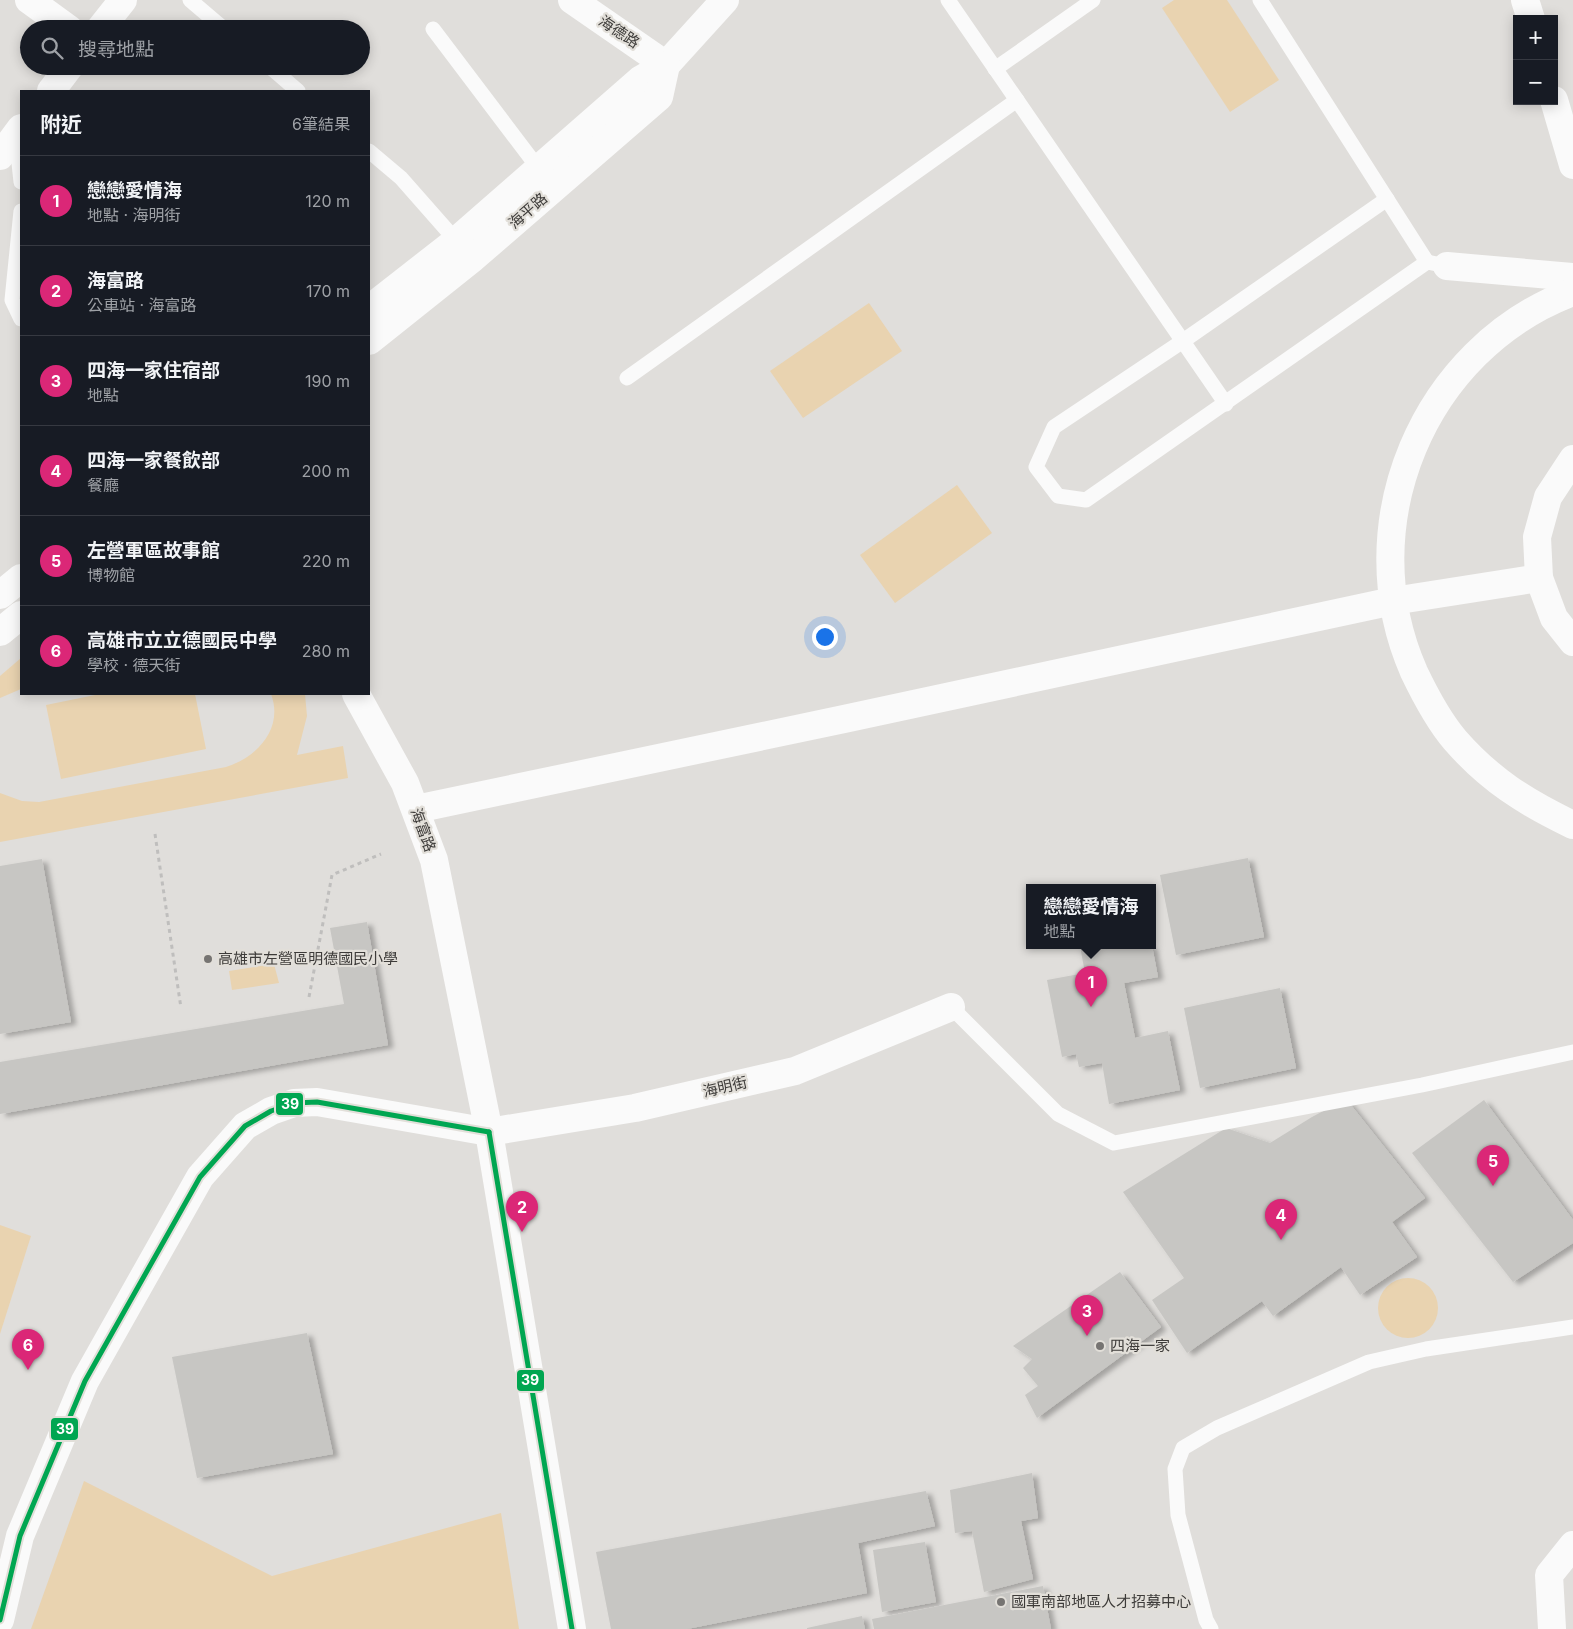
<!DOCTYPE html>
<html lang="zh-TW">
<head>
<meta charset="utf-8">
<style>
  :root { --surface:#171b24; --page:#20242c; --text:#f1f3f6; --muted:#9ea1a6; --line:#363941; --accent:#db2777 }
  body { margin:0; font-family:Inter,"Noto Sans TC",sans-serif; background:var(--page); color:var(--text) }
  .controls { position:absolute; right:15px; top:15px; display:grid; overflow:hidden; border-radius:0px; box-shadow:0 2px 12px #0003 }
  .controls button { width:45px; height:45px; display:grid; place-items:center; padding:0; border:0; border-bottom:1px solid var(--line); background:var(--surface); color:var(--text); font:25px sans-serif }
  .you { position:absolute; left:824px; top:636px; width:18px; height:18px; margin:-12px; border:4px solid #fff; border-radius:50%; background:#1a73e8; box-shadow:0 0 0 8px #1a73e833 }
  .badge { display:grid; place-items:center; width:32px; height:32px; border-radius:50%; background:var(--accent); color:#fff; font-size:16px; font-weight:700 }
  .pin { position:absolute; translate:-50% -41px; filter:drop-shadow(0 1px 2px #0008) }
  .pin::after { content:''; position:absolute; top:26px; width:18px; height:15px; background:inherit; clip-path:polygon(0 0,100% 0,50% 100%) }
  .popup { position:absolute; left:1026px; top:884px; width:130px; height:65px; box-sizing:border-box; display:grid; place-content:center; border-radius:0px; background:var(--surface); filter:drop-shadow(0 1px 4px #0005); font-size:16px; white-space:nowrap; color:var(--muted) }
  .popup b { font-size:19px; color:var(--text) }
  .popup::after { content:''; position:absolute; left:50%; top:100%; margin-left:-10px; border:10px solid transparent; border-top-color:var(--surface) }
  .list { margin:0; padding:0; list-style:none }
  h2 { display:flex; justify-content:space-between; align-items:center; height:65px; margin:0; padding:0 20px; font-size:21px }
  h2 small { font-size:16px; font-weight:400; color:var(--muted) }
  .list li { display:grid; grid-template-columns:32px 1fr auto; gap:15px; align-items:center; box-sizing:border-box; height:90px; padding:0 20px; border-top:1px solid var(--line) }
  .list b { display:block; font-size:19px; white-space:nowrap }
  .list p { margin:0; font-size:16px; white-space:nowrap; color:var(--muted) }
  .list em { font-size:16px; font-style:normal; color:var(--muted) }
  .icon { flex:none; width:28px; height:28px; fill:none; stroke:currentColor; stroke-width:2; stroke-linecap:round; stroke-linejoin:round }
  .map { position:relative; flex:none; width:1573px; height:1629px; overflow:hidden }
  .search { position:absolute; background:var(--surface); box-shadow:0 2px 12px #0003; left:20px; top:20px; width:350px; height:55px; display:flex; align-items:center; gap:12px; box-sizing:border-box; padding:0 18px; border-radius:28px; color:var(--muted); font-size:19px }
  .panel { position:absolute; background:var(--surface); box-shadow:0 2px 12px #0003; left:20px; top:90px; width:350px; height:605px; border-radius:0px }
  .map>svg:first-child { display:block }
  .green { fill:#e9d3b0 }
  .building { fill:#c7c6c3; filter:url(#shadow) }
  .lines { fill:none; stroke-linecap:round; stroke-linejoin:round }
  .path { stroke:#bfbebd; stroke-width:3; stroke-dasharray:4 4; stroke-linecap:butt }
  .service { stroke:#fafafa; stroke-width:15 }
  .minor { stroke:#fafafa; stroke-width:28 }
  .tertiary { stroke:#fafafa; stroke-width:28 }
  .bus-1-casing { stroke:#e2dfd9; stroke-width:9 }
  .bus-1 { stroke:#00a651; stroke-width:5 }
  .poi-dot { fill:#767472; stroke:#e2dfd9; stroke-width:2 }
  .labels { text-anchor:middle; stroke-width:4.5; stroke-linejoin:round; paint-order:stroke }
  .street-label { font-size:15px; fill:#3d3b39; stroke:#e2dfd9 }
  .poi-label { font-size:15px; fill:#3d3b39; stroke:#e2dfd9; text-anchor:start }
  .line-badge { stroke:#e2dfd9; stroke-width:2 }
  .badge-label { font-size:14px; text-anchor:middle; font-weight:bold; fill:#fff }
</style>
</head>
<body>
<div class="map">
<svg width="1573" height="1629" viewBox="0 0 1573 1629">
  <defs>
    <filter id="shadow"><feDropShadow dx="5.5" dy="3" stdDeviation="2.5" flood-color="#0004"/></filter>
  </defs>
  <rect width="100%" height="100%" fill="#e0dedb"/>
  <!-- green -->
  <g class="green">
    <polygon points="1174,0 1227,0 1279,80 1230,112 1162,8"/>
    <polygon points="869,303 902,351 803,418 770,371"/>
    <polygon points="957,485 992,533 895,603 860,555"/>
    <polygon points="21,658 21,689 0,698 0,676"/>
    <polygon points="100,694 195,694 206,749 61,779 46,705"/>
    <path d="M271,694H305L307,716L297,755L343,746L348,778L0,842V793L22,801L39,802L226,767C257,757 284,729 271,694Z"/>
    <polygon points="274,964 279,983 232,990 229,971"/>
    <polygon points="0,1225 31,1236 0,1334"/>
    <circle cx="1408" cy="1308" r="30"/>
    <polygon points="84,1481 272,1576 501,1513 519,1629 31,1629"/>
  </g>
  <!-- building -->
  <g class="building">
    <polygon points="1248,858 1264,937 1176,955 1160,875"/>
    <polygon points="42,859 71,1022 0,1034 0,866"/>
    <polygon points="367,922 388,1045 0,1114 0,1062 344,1004 330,928"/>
    <polygon points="1080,946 1152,946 1158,977 1124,983 1135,1038 1168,1031 1180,1090 1109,1104 1102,1063 1079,1067 1076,1054 1062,1057 1047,980 1085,973"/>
    <polygon points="1280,988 1296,1068 1200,1088 1184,1008"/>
    <polygon points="1346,1099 1425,1198 1392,1222 1417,1257 1360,1295 1341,1267 1273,1316 1262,1301 1187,1353 1152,1300 1184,1278 1123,1192 1226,1128 1270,1143 1312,1117"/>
    <polygon points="1484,1100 1573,1220 1573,1243 1513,1282 1412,1153"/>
    <polygon points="1120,1272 1161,1327 1037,1418 1025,1395 1038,1386 1023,1368 1032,1359 1013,1346"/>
    <polygon points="307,1333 333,1454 197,1478 172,1357"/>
    <polygon points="1032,1473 1038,1518 1021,1521 1033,1579 984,1592 972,1531 955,1533 950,1490"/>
    <polygon points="926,1491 935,1526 858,1543 867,1593 687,1629 611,1629 596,1552"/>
    <polygon points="925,1542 936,1602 882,1612 873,1550"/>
    <polygon points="1043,1586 1051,1629 874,1629 872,1619"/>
    <polygon points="862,1616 865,1629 807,1629 807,1628"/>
  </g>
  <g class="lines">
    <!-- path -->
    <g class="path">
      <polyline points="155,834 181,1008"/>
      <polyline points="309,997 332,875 381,854"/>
    </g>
    <!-- service -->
    <g class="service">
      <polyline points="190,0 224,29"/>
      <polyline points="948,0 1226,404"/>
      <polyline points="1260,0 1427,262"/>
      <polyline points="433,29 542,173"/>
      <polyline points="269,66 298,91"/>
      <polyline points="995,69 1093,0"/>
      <polyline points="16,135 21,182"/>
      <polyline points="369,151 401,178 460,245"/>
      <polyline points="1387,199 1183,341 1054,427 1036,467 1058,496 1086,500 1427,262 1447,266"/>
      <polyline points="21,211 12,300 21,319"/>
      <polyline points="627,378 1017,100"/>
      <polyline points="951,1007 1058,1114 1114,1143 1422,1085 1573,1052"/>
      <polyline points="1211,1629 1206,1620 1178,1515 1175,1469 1183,1448 1217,1428 1369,1362 1426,1349 1573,1327"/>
    </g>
    <!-- minor -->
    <g class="minor">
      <polyline points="29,0 69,29"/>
      <polyline points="572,0 666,65 725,0"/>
      <polyline points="1525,0 1531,19"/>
      <polyline points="100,29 123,0"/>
      <polyline points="51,91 70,66"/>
      <polyline points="1554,100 1573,165"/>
      <polyline points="0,156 21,128"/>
      <polyline points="1447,266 1573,277"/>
      <path d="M1573,292C1423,348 1349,525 1414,672C1425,695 1438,720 1455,740C1490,780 1525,802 1573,825"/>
      <polyline points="1573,459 1548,497 1537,537 1539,578 1554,618 1573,642"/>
      <polyline points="356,694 405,783 434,860 489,1132 572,1629"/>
      <polyline points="416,809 844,719 1393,601 1539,578"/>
      <polyline points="0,1620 20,1536 85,1381 200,1177 245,1126 271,1111 294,1103 317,1102 489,1132 635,1108 795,1071 951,1007"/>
      <polyline points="1552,1629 1549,1575 1573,1545"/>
    </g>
    <!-- tertiary -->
    <g class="tertiary">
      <polyline points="369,309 456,241 640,80 666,65"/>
      <polyline points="369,341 473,258 659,97 666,65"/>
      <polyline points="0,595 21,578"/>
      <polyline points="0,632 21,615"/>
    </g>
    <defs>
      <g id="bus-1">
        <polyline points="489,1132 572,1629"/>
        <polyline points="0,1620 20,1536 85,1381 200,1177 245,1126 271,1111 294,1103 317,1102 489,1132"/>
      </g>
    </defs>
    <!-- bus-1 casing -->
    <use href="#bus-1" class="bus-1-casing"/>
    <!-- bus-1 -->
    <use href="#bus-1" class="bus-1"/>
  </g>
  <!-- markers -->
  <g class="poi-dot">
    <circle cx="208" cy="959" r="5"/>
    <circle cx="1100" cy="1346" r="5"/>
    <circle cx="1001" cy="1602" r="5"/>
  </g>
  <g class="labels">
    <!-- street labels -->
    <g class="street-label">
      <text transform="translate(619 32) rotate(34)" y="5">海德路</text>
      <text transform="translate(528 211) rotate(-41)" y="5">海平路</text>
      <text transform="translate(423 830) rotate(70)" y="5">海富路</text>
      <text transform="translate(725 1087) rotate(-13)" y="5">海明街</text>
    </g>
    <!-- poi labels -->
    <g class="poi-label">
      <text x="218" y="964">高雄市左營區明德國民小學</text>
      <text x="1110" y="1351">四海一家</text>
      <text x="1011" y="1607">國軍南部地區人才招募中心</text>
    </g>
  </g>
  <g class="line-badge">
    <rect x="275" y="1092" width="29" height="24" rx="5" fill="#00a651"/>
    <rect x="516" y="1369" width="29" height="23" rx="5" fill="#00a651"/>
    <rect x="50" y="1417" width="29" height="24" rx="5" fill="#00a651"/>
  </g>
  <g class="badge-label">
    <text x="290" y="1109">39</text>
    <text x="530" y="1385">39</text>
    <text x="65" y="1434">39</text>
  </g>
</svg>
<div class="controls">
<button>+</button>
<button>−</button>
</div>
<div class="you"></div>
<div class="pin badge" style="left:1091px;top:1007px">1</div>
<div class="popup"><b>戀戀愛情海</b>地點</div>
<div class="pin badge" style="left:522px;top:1232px">2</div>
<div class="pin badge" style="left:1087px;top:1336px">3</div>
<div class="pin badge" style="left:1281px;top:1240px">4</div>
<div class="pin badge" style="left:1493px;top:1186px">5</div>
<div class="pin badge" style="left:28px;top:1370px">6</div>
<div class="search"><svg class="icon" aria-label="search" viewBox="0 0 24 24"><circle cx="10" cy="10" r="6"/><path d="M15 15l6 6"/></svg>搜尋地點</div>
<section class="panel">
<h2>附近<small>6筆結果</small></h2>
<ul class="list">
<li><span class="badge">1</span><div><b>戀戀愛情海</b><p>地點 · 海明街</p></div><em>120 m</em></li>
<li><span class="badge">2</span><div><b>海富路</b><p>公車站 · 海富路</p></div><em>170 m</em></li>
<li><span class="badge">3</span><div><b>四海一家住宿部</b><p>地點</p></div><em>190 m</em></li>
<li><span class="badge">4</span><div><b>四海一家餐飲部</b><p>餐廳</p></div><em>200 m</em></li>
<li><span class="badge">5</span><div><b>左營軍區故事館</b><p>博物館</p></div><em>220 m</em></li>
<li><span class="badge">6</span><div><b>高雄市立立德國民中學</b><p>學校 · 德天街</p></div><em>280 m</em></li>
</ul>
</section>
</div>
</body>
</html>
